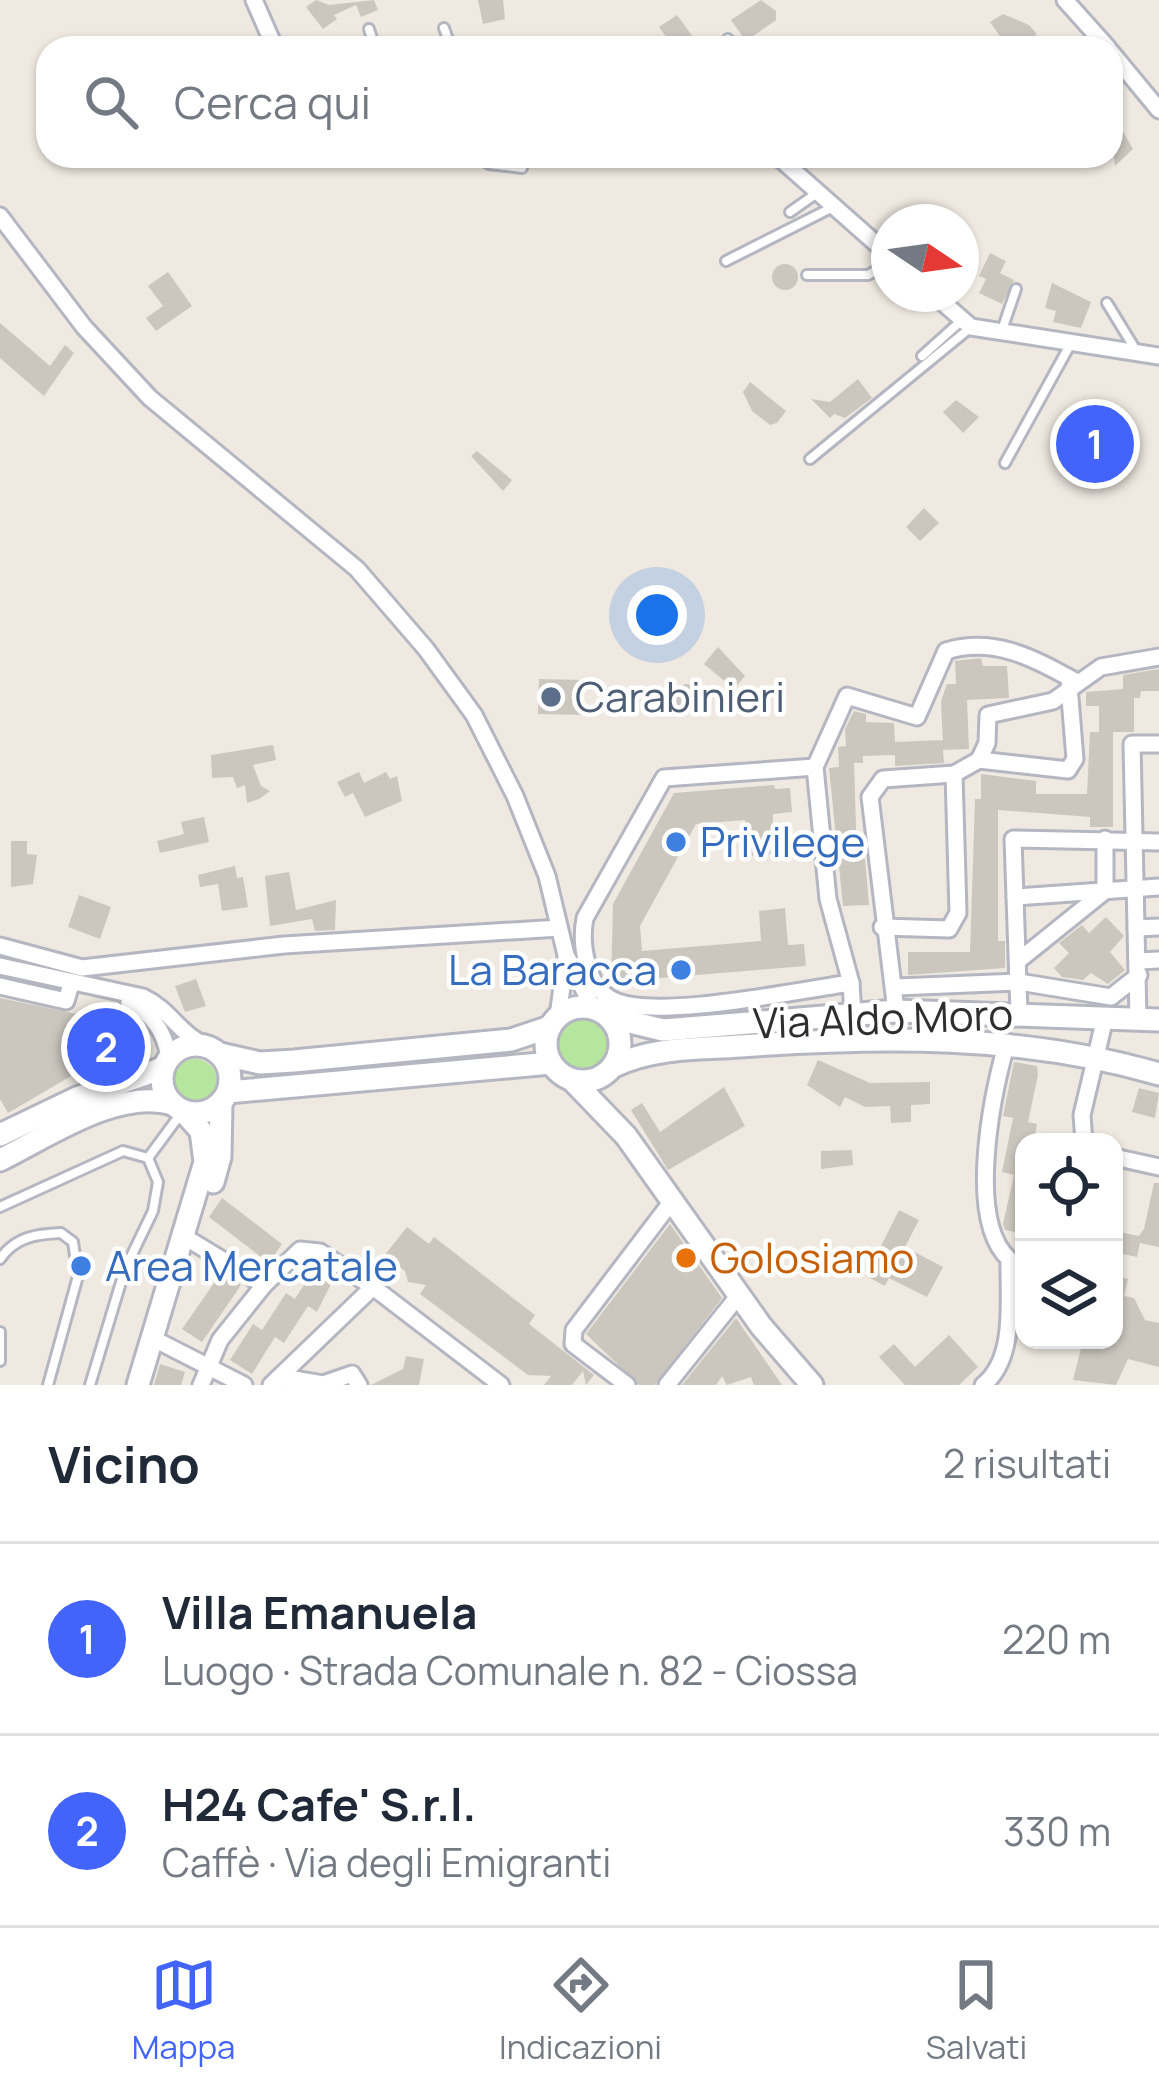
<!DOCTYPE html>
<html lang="it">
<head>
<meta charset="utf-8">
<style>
  :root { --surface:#fff; --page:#f6f6f7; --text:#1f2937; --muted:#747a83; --line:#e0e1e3; --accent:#4264fb }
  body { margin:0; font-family:Manrope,sans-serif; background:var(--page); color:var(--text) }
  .controls { position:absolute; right:36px; bottom:36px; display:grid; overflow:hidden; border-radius:24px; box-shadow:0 3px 9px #0004 }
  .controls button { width:108px; height:108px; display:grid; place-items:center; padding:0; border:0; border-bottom:3px solid var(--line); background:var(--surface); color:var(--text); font:60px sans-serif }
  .compass { position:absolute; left:871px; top:204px; width:108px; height:108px; border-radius:50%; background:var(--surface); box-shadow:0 3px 9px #0004; rotate:103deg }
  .you { position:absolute; left:657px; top:615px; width:42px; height:42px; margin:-30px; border:9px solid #fff; border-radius:50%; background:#1a73e8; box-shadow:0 0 0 18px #1a73e833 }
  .badge { display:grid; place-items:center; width:78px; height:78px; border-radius:50%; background:var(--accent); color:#fff; font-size:39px; font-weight:700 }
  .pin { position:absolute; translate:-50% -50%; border:6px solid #fff; box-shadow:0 3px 12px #0006 }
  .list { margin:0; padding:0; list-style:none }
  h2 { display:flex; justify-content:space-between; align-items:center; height:156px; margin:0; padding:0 48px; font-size:51px }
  h2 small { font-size:39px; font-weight:400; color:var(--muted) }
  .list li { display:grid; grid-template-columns:78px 1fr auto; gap:36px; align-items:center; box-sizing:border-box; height:192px; padding:0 48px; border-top:3px solid var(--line) }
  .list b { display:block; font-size:45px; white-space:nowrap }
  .list p { margin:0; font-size:39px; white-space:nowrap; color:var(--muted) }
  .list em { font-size:39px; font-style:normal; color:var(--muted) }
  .icon { flex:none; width:66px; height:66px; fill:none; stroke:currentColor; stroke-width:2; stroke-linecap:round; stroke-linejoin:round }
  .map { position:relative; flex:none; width:1159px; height:1385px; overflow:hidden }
  .search { position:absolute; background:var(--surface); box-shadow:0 3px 9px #0004; left:36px; right:36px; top:36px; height:132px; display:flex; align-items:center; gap:30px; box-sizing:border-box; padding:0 42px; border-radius:36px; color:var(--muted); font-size:45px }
  .sheet { height:540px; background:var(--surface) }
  nav { display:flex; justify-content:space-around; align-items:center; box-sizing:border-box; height:168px; border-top:3px solid var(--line); background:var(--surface); font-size:33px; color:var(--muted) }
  nav a { display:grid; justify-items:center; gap:6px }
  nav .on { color:var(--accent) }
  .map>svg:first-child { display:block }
  .green { fill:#b6e59e }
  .building { fill:#cbc7bf }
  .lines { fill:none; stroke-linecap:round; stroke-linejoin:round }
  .lane-casing { stroke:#b4b7c1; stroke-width:14 }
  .street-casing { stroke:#b4b7c1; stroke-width:21 }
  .secondary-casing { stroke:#b4b7c1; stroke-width:27 }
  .lane { stroke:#fff; stroke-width:8 }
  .street { stroke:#fff; stroke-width:15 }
  .secondary { stroke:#fff; stroke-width:21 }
  .service-dot { fill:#5c6f8a; stroke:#fff; stroke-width:4.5 }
  .shop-dot { fill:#3f7fe0; stroke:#fff; stroke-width:4.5 }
  .food-dot { fill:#e8710a; stroke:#fff; stroke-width:4.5 }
  .labels { text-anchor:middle; stroke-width:9; stroke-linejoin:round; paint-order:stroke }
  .service-label { font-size:42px; fill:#4e5e75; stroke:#fff; text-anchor:start }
  .shop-label { font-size:42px; fill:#366cbe; stroke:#fff; text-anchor:start }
  .street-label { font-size:42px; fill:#2e2e2e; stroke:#fff }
  .food-label { font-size:42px; fill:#c56008; stroke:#fff; text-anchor:start }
</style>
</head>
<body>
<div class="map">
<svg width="1159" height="1385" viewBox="0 0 1159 1385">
  <rect width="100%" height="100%" fill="#efe9e1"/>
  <!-- green -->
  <g class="green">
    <circle cx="582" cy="1043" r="26"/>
    <circle cx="195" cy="1081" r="22"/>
  </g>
  <!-- building -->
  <g class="building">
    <polygon points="316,0 329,5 374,0 378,10 361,17 356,5 334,15 337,19 323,29 306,7"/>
    <polygon points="478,0 503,0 505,19 483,24"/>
    <polygon points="761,0 776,11 776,20 746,41 731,20"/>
    <polygon points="1003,14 1029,25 1036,33 1034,48 1008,48 990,22"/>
    <polygon points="677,15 693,37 683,43 667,38 659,27"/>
    <polygon points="1121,128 1133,149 1115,166 1111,133"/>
    <polygon points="990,253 1006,261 1000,273 1014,280 1002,304 979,293 986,279 979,276"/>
    <circle cx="785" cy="277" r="13"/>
    <polygon points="168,272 192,306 156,331 146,318 163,306 148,286"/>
    <polygon points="1052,283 1091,302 1081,328 1053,322 1056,311 1045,308"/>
    <polygon points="0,323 50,366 65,345 74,353 44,396 0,358"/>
    <polygon points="858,379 872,398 845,418 834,414 830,418 811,399 830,402"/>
    <polygon points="750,382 786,411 777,423 770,425 752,411 743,392"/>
    <polygon points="956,400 979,417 963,433 943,412"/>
    <polygon points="1099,423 1111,458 1092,464 1080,429"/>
    <polygon points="477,451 512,480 503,491 471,456"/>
    <polygon points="924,508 939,523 920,541 906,527"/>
    <polygon points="718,647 745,676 734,689 704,664"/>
    <polygon points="981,658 983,666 1007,666 1009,698 967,700 969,749 943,750 944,763 895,766 895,755 863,756 863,763 854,763 857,859 865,859 869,905 843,906 829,768 839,767 838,747 846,746 845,729 854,711 866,714 866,722 894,723 895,742 943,740 943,745 941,701 947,684 956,684 955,661"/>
    <polygon points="1159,669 1159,691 1141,691 1140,698 1134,698 1134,732 1113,732 1113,827 1090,827 1090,817 998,810 998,941 1005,941 1005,968 908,975 908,952 970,952 975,799 981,799 981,774 1036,781 1036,794 1087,794 1090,732 1099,732 1099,706 1086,706 1086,692 1123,689 1123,675"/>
    <polygon points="539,679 584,680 584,715 538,714"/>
    <circle cx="687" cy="697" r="13"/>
    <polygon points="273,745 276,760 253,765 261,786 270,791 259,799 247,803 245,785 237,788 233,777 212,778 211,755"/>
    <polygon points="359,772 364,783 386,772 390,779 397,776 402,801 365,817 353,793 345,797 337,782"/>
    <polygon points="774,785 775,789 790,788 792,812 773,814 772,854 747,856 745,820 696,824 640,926 642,951 761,941 759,911 785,908 788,945 804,944 806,966 611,982 613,904 674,793"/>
    <polygon points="204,817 209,842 160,853 157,841 184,834 181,822"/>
    <polygon points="11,841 27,841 27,854 37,855 33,884 11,887"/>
    <polygon points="235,866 237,878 243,877 248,907 222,911 218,884 200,887 198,875"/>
    <polygon points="289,872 296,910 336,900 335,930 315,931 312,919 270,926 265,876"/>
    <polygon points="79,895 111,907 100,939 68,927"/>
    <polygon points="1106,917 1124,936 1110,952 1125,970 1108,984 1091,973 1083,980 1062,977 1054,968 1069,953 1059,943 1082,925 1089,933"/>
    <polygon points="196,979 206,1006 185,1012 175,986"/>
    <polygon points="0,998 111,1021 119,1026 118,1035 107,1055 8,1113 0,1099"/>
    <polygon points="818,1060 870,1083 930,1082 930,1104 911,1105 911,1122 891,1123 890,1106 865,1107 845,1097 840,1107 807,1085"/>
    <polygon points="1014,1062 1037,1066 1038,1075 1028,1122 1037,1124 1034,1142 1024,1142 1024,1234 1005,1230 1003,1224 1014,1175 1002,1172 1013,1118 1003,1116"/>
    <polygon points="724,1087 745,1126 668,1170 631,1110 642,1103 660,1132"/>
    <polygon points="1139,1088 1159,1093 1155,1118 1132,1112"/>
    <polygon points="852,1150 853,1165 821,1169 821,1151"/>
    <polygon points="1154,1183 1159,1183 1159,1247 1140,1243 1137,1257 1114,1252 1114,1231 1139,1236 1144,1229"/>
    <polygon points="222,1198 282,1244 269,1263 209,1217"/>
    <polygon points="899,1210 919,1220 905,1247 943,1267 927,1297 889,1278 885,1286 866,1276"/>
    <polygon points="670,1224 722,1298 655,1385 639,1385 586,1334"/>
    <polygon points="407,1227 429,1244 434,1237 535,1315 529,1324 594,1375 586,1385 583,1371 572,1385 544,1385 551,1376 528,1375 420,1294 426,1285 408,1282 405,1271 384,1256"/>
    <polygon points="317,1264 335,1276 317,1312 308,1306 284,1343 275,1337 252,1374 230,1360 253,1324 262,1330 286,1293 295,1299"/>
    <polygon points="221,1273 241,1285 202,1342 182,1329"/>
    <polygon points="1114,1275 1128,1279 1124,1296 1134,1298 1145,1320 1159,1323 1159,1367 1128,1359 1116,1385 1073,1380 1083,1340 1114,1340"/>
    <polygon points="736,1318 782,1385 754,1385 751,1377 727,1385 722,1376 716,1385 682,1385"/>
    <polygon points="949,1335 978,1367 959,1385 905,1385 879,1357 894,1344 915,1367"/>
    <polygon points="406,1356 424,1359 419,1385 371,1385 403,1369"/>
    <polygon points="160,1364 185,1372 181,1385 154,1385"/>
  </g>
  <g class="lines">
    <defs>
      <g id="lane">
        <polyline points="444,28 451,48"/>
        <polyline points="369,29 375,48"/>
        <polyline points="643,46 644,48"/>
        <polyline points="723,48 728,39"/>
        <polyline points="479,156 489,164 522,168"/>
        <polyline points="794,169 806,156"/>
        <polyline points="790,212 817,193"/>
        <polyline points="726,261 833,207"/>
        <polyline points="807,275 868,275 889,263"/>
        <polyline points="1107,303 1137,352"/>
        <polyline points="1001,333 1016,289"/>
        <polyline points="922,356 961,321"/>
        <polyline points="810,459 970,328"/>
        <polyline points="1005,463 1070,345"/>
        <polyline points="148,1158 182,1112"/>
        <polyline points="0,1207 123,1151 148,1158 158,1182 153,1211 125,1269 90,1385"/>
        <path d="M0,1259C15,1237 36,1234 61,1233L73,1242L78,1276L48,1385"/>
        <polyline points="0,1332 0,1361"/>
      </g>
      <g id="street">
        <polyline points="254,0 275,48"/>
        <polyline points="1065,0 1108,48"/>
        <polyline points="1111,52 1159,110"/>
        <polyline points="777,156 889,255"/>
        <polyline points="0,216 84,327 150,398 357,569 426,649 474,715 515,796 547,876 566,955 593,1008"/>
        <polyline points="933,294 971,327 1159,356"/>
        <polyline points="979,760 987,743 988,715 1053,701 1101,667 1159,657"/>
        <polyline points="979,760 1068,770 1075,759 1069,686"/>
        <path d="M815,767L664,778L585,918C580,943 586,987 613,1000C656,1021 799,990 851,983"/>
        <polyline points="1015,897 1159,887"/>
        <polyline points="882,927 949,929 958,913 954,774"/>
        <polyline points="1136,928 1159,927"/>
        <polyline points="0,946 82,968 284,945 559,928"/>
        <polyline points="1018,961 1105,891 1105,839"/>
        <polyline points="1138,961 1159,960"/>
        <path d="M0,966L143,997C172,1011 178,1034 210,1048"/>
        <polyline points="0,986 66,1001 71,984"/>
        <polyline points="897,987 1019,982 1111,997 1139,975"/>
        <path d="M129,1002C153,1014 165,1032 169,1058"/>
        <polyline points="896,1011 870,797 883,779 954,774 979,760"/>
        <polyline points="1019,1013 1013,839 1159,842"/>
        <path d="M853,1015L851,983L828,899L815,767L847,696L917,717L946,651C995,636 1035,659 1077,682"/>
        <polyline points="558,1016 566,958"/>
        <polyline points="1138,1019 1132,744 1159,744"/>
        <polyline points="1084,1142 1082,1115 1105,1018"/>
        <polyline points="1114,1157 1159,1167"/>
        <polyline points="183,1236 264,1285 300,1250 320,1252 373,1287"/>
        <polyline points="154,1339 244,1385"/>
        <polyline points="282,1377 323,1384 352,1374 359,1385"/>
        <polyline points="201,1385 220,1340 264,1285"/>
        <polyline points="271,1385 373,1287 501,1385"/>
        <polyline points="627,1385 573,1344 574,1330 672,1201"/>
        <polyline points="667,1385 739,1295"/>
        <path d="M983,1385C1017,1358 1008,1298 1009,1259C966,1220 992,1095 1007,1042"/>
      </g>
      <g id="secondary">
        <circle cx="583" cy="1044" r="37"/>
        <polyline points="609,1017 663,1030 896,1011 1159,1020"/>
        <circle cx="196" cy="1079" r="34"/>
        <polyline points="220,1054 260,1063 294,1061 511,1040 550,1027"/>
        <path d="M614,1066C653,1047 698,1049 740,1046C881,1036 1022,1034 1159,1074"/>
        <polyline points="572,1080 626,1136 761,1326 812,1385"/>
        <polyline points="228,1092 551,1063"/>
        <polyline points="0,1135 77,1098 163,1068"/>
        <path d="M0,1160C49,1136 117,1088 173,1104"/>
        <polyline points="213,1182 220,1157 221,1102"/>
        <polyline points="138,1385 205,1162 201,1131 183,1111"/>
      </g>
    </defs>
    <!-- lane casing -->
    <use href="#lane" class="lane-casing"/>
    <!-- street casing -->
    <use href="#street" class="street-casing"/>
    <!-- secondary casing -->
    <use href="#secondary" class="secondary-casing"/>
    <!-- lane -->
    <use href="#lane" class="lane"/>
    <!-- street -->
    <use href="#street" class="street"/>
    <!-- secondary -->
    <use href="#secondary" class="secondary"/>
  </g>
  <!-- markers -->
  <circle class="service-dot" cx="551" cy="697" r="12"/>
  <g class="shop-dot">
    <circle cx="676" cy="842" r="12"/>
    <circle cx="681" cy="970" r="12"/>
    <circle cx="81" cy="1266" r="12"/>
  </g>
  <circle class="food-dot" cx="686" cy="1258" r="12"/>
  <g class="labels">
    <!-- service labels -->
    <g class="service-label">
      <text x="575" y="712">Carabinieri</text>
    </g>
    <!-- shop labels -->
    <g class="shop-label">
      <text x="700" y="857">Privilege</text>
      <text x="657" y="985" text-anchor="end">La Baracca</text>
      <text x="105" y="1281">Area Mercatale</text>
    </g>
    <!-- street labels -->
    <g class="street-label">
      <text transform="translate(883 1019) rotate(-2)" y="15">Via Aldo Moro</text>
    </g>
    <!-- food labels -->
    <g class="food-label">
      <text x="710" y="1273">Golosiamo</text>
    </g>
  </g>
</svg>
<div class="controls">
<button><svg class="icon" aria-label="locate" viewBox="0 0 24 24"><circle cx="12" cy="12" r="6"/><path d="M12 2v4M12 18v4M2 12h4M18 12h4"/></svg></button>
<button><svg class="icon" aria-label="layers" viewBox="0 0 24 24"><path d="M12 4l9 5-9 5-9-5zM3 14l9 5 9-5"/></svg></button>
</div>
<svg class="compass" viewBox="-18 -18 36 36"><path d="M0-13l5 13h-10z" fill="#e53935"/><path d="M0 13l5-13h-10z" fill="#747a83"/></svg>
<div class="you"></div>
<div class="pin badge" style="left:1095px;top:444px">1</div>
<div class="pin badge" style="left:106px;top:1047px">2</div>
<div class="search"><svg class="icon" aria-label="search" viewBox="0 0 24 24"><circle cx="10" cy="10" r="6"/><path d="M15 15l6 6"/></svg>Cerca qui</div>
</div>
<section class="sheet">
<h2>Vicino<small>2 risultati</small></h2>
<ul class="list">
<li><span class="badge">1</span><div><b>Villa Emanuela</b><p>Luogo · Strada Comunale n. 82 - Ciossa</p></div><em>220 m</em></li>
<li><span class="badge">2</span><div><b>H24 Cafe' S.r.l.</b><p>Caffè · Via degli Emigranti</p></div><em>330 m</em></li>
</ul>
</section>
<nav>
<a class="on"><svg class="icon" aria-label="map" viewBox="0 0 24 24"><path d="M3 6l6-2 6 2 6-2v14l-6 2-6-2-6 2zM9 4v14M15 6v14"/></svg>Mappa</a>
<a><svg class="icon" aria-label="directions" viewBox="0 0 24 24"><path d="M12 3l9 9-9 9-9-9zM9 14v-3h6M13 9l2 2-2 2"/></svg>Indicazioni</a>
<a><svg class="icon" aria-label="saved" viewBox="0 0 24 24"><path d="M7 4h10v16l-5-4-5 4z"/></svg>Salvati</a>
</nav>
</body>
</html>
